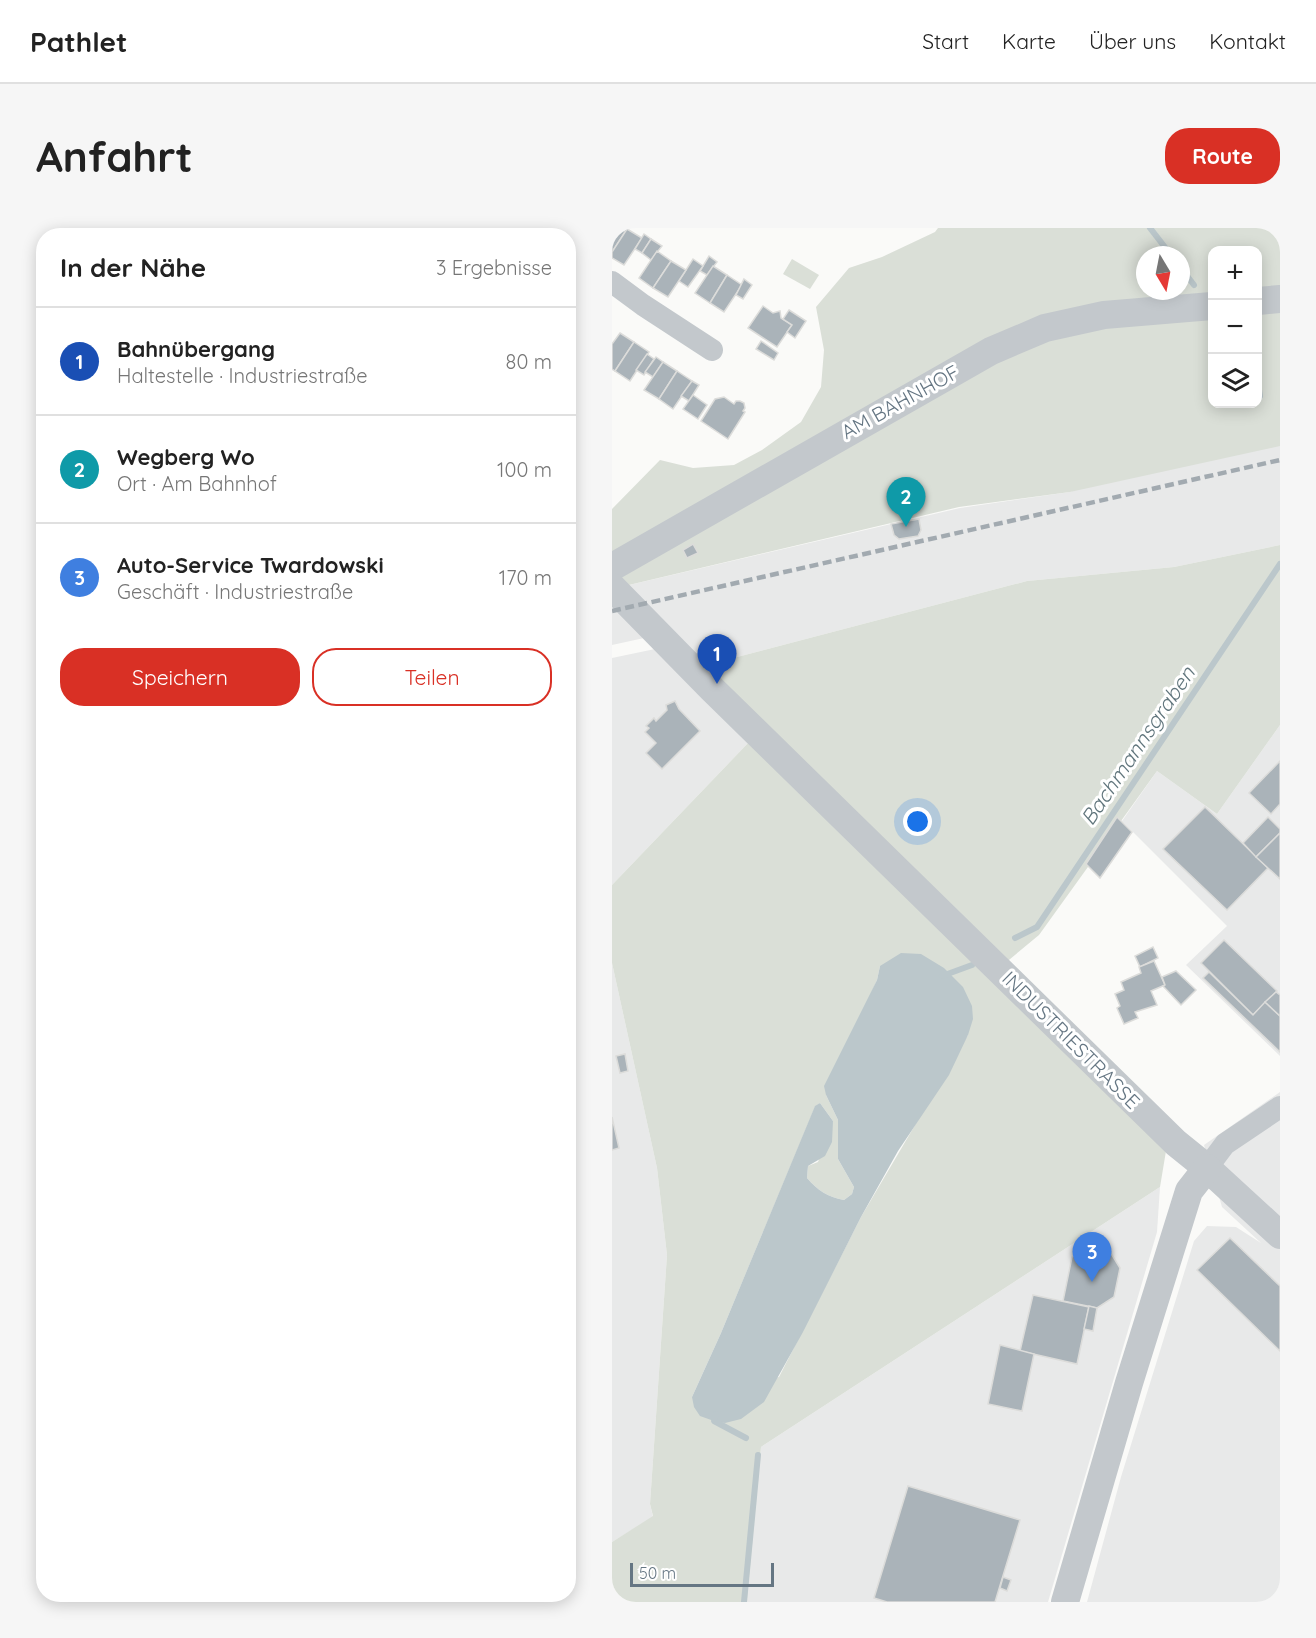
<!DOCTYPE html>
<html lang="de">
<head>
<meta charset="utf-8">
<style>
  :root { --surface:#fff; --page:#f6f6f6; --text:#222; --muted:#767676; --line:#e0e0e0; --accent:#d93025 }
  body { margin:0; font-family:Quicksand,sans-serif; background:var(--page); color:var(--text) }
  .controls { position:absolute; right:18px; top:18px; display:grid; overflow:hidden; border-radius:12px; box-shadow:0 3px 15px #0003 }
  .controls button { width:54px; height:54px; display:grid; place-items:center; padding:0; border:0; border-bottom:2px solid var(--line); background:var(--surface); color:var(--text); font:30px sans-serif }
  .compass { position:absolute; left:524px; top:18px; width:54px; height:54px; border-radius:50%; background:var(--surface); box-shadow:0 3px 15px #0003; rotate:170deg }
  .scale { position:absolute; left:18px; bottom:15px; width:144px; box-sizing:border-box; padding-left:6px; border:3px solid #657683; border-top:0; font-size:16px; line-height:21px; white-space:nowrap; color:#657683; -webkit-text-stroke:4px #fff; paint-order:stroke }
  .you { position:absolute; left:306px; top:594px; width:21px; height:21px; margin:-15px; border:4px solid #fff; border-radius:50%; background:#1a73e8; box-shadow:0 0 0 9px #1a73e833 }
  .badge { display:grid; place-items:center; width:39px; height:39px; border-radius:50%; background:var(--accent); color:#fff; font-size:20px; font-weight:700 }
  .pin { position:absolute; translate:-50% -50px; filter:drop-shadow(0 2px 3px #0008) }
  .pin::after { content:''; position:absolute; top:32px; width:21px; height:18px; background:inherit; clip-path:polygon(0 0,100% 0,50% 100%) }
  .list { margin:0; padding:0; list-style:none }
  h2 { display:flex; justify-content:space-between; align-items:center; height:78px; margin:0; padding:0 24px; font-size:26px }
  h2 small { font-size:20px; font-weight:400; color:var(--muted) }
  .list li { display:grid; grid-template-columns:39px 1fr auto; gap:18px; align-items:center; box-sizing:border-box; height:108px; padding:0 24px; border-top:2px solid var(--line) }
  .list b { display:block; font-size:22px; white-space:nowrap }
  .list p { margin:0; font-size:20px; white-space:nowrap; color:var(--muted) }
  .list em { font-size:20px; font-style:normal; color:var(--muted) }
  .actions { display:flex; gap:12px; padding:18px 24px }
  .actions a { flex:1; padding:14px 0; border:2px solid var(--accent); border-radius:24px; text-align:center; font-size:21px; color:var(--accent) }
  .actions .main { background:var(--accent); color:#fff }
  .icon { flex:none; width:33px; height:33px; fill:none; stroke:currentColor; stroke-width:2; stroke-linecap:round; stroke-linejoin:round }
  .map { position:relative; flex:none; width:668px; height:1374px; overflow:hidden; border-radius:24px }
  header { display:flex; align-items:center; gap:36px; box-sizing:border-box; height:84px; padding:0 30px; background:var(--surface); border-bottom:2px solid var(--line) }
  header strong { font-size:28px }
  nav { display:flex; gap:33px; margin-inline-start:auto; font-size:21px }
  .intro { display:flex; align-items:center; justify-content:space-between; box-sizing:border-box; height:144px; padding:0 36px }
  h1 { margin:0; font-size:42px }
  .button { padding:15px 27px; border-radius:24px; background:var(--accent); color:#fff; font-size:21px; font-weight:700 }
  main { display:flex; gap:36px; padding:0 36px }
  aside { flex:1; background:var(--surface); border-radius:24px; box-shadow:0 3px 15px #0003 }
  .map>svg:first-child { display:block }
  .built { fill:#e8e9e9 }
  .green { fill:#dadfd7; fill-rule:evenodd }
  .water { fill:#bbc7cb }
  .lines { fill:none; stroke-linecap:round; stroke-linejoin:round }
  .stream { stroke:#bbc7cb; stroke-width:6 }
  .building { fill:#aab3b9; stroke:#dcdcda; stroke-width:1.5 }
  .minor { stroke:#c3c8cc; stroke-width:22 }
  .tertiary { stroke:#c3c8cc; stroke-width:28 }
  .rail { stroke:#a2aab0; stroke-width:4.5; stroke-dasharray:9 4.5; stroke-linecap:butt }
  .labels { text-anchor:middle; stroke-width:6; stroke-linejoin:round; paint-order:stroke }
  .street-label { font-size:20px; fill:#657683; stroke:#fff }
  .water-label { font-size:21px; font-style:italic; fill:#60757c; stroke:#fff }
</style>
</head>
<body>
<header>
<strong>Pathlet</strong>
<nav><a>Start</a><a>Karte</a><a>Über uns</a><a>Kontakt</a></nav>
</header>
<div class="intro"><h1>Anfahrt</h1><a class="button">Route</a></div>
<main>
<aside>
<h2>In der Nähe<small>3 Ergebnisse</small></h2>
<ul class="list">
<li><span class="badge" style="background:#1a4fb4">1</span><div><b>Bahnübergang</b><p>Haltestelle · Industriestraße</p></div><em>80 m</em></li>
<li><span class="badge" style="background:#0f9aa8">2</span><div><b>Wegberg Wo</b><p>Ort · Am Bahnhof</p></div><em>100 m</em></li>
<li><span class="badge" style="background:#3f7fe0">3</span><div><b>Auto-Service Twardowski</b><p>Geschäft · Industriestraße</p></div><em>170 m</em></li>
</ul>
<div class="actions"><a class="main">Speichern</a><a>Teilen</a></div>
</aside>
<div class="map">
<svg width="668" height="1374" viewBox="0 0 668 1374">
  <rect width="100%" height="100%" fill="#fafaf8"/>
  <!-- built -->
  <g class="built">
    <polygon points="668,175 668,317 562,339 415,353 106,434 95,441 55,405 0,417 0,361 348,280 458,264"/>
    <polygon points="43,421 138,513 0,657 0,430"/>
    <polygon points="668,497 668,828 574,737 615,698 510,593 545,543 605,586"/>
    <polygon points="0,735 45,940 55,1027 38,1276 41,1289 0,1314"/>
    <polygon points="668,864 668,1374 475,1374 509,1249 582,1013 595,998 624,999 649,1015 610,979 592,917"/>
    <polygon points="548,959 545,1004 436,1374 135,1374 149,1219"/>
  </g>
  <!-- green -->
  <g class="green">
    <path d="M326,0H668V218L458,264L347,279L0,361V281L48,232L81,240L122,237L150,222L189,194L209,159L212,122L204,79L237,40L270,29L323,4ZM600,22H646V176H600ZM533,27H569V63H533Z"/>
    <polygon points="180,31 207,47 198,61 171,46"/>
    <path d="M668,317V497L605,586L545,543L427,707L380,746L554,923L548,959L149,1219L135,1374H0V1314L41,1288L38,1276L55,1027L45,940L0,735V657L138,513L95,441L106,434L415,353L562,339ZM268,738L356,807L249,989L167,1149L80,1169L109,1105L203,879L208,875L221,893L206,934L196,938L195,950C205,962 216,969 232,972L240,966L242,959L226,931V892L214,867L265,752Z"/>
  </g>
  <!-- water -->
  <path class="water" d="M289,725L309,726L332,740L351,759L360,778L361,791L356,807L337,847L286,923L249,989L191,1104L152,1174L129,1191L113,1195L102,1193L88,1188L82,1179L80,1169L109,1105L203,878L208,875L221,893L220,914L213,928L196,938L195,950C205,962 216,969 232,972L240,966L242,959L226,931V892L214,867L212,858L265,752L268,738Z"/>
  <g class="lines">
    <!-- stream -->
    <g class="stream">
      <polyline points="538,0 559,27"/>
      <polyline points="569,40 582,57"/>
      <polyline points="646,156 648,168"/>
      <polyline points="403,710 425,699 668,336"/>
      <polyline points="330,748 360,737"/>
      <polyline points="104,1186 102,1193 134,1210"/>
      <polyline points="132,1374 146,1227"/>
    </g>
  </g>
  <!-- building -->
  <g class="building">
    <polygon points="0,0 15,1 0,24"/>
    <polygon points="15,1 30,10 12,37 0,30 0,24"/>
    <polygon points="32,6 39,11 30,25 23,21"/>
    <polygon points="39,11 50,18 39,32 30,25"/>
    <polygon points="45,23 59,33 41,60 27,50"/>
    <polygon points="97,28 105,34 95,47 88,43"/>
    <polygon points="81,31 91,38 76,59 67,53"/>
    <polygon points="59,33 74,42 56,69 41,60"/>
    <polygon points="101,38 115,47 98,75 83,65"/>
    <polygon points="115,47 130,57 112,84 98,75"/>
    <polygon points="132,51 140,57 131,71 124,67"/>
    <polygon points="151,78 161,85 168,83 169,90 180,97 165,119 136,100"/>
    <polygon points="177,82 194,93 183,110 175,104 180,97 171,91"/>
    <polygon points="8,105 22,114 3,143 0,141 0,116"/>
    <polygon points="149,113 166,125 162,132 144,121"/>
    <polygon points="22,114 37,124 18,153 3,143"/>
    <polygon points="35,126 42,131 32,147 24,142"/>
    <polygon points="44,129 51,134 41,149 33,144"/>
    <polygon points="51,134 65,143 47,171 32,162"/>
    <polygon points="65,143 80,153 61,181 47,171"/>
    <polygon points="80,153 87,157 77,173 69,168"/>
    <polygon points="81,167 95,177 86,191 71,181"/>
    <polygon points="112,169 122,176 124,173 128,173 132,175 133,180 131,183 133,184 116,211 89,193 103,171"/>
    <polygon points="307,291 309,302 306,308 287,311 282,307 279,296"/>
    <polygon points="81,316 86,325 75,330 71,322"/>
    <polygon points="63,473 67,481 88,503 50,541 34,525 44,515 33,504 37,500 34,498 42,490 44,493 55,482 54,477"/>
    <polygon points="668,533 668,576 659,586 637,565"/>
    <polygon points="593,579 656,640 615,682 551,621"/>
    <polygon points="505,589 520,604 488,650 474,636"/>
    <polygon points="656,589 668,601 668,605 644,629 631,615"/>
    <polygon points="668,605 668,651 644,629"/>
    <polygon points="612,712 665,763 641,787 589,735"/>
    <polygon points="541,719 546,730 528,739 523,728"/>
    <polygon points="542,733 553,757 539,763 545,777 523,784 526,790 512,796 505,780 508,778 503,766 512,762 509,754 529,745 527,739"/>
    <polygon points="564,743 584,762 569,777 551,758 553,757 550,749"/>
    <polygon points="597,744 641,787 653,774 668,788 668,824 591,750"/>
    <polygon points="664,764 668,767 668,788 653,774"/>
    <polygon points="13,826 16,843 8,845 4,828"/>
    <polygon points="0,889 7,920 0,922"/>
    <polygon points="618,1010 668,1058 668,1123 585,1042"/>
    <polygon points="478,1018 497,1022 508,1040 502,1069 485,1080 451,1073 460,1029"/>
    <polygon points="421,1067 477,1079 465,1136 408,1123"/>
    <polygon points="477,1078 485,1080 481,1103 472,1101"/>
    <polygon points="388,1117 422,1126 410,1183 376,1176"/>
    <polygon points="296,1258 408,1292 383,1374 275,1374 262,1370"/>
    <polygon points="391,1349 399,1352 395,1363 388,1360"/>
  </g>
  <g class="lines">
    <!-- minor -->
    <g class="minor">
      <polyline points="0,54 31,77 100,122"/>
      <polyline points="595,940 613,916 668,879"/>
    </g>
    <!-- tertiary -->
    <g class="tertiary">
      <polyline points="646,73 668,71"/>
      <polyline points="0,339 379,123 433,100 492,87 600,78"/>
      <polyline points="0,359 100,461 564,915 595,940 668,1007"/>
      <polyline points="453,1374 517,1155 577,963 595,940"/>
    </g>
    <!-- rail -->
    <polyline class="rail" points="0,383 668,232"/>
  </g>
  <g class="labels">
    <!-- street labels -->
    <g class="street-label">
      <text transform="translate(288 174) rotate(-29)" y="7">AM BAHNHOF</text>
      <text transform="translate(459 812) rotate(45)" y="7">INDUSTRIESTRASSE</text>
    </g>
    <!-- water labels -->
    <g class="water-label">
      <text transform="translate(526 518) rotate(-56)" y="7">Bachmannsgraben</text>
    </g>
  </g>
</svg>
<div class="controls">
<button>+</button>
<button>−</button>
<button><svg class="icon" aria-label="layers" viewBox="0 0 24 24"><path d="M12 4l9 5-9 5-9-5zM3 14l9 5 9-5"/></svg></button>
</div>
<svg class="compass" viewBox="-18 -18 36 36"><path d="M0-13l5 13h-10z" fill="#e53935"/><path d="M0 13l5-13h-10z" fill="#767676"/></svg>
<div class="scale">50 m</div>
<div class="you"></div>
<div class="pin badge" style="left:105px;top:456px;background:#1a4fb4">1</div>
<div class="pin badge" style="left:294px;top:299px;background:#0f9aa8">2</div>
<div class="pin badge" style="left:480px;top:1054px;background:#3f7fe0">3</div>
</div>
</main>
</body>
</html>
